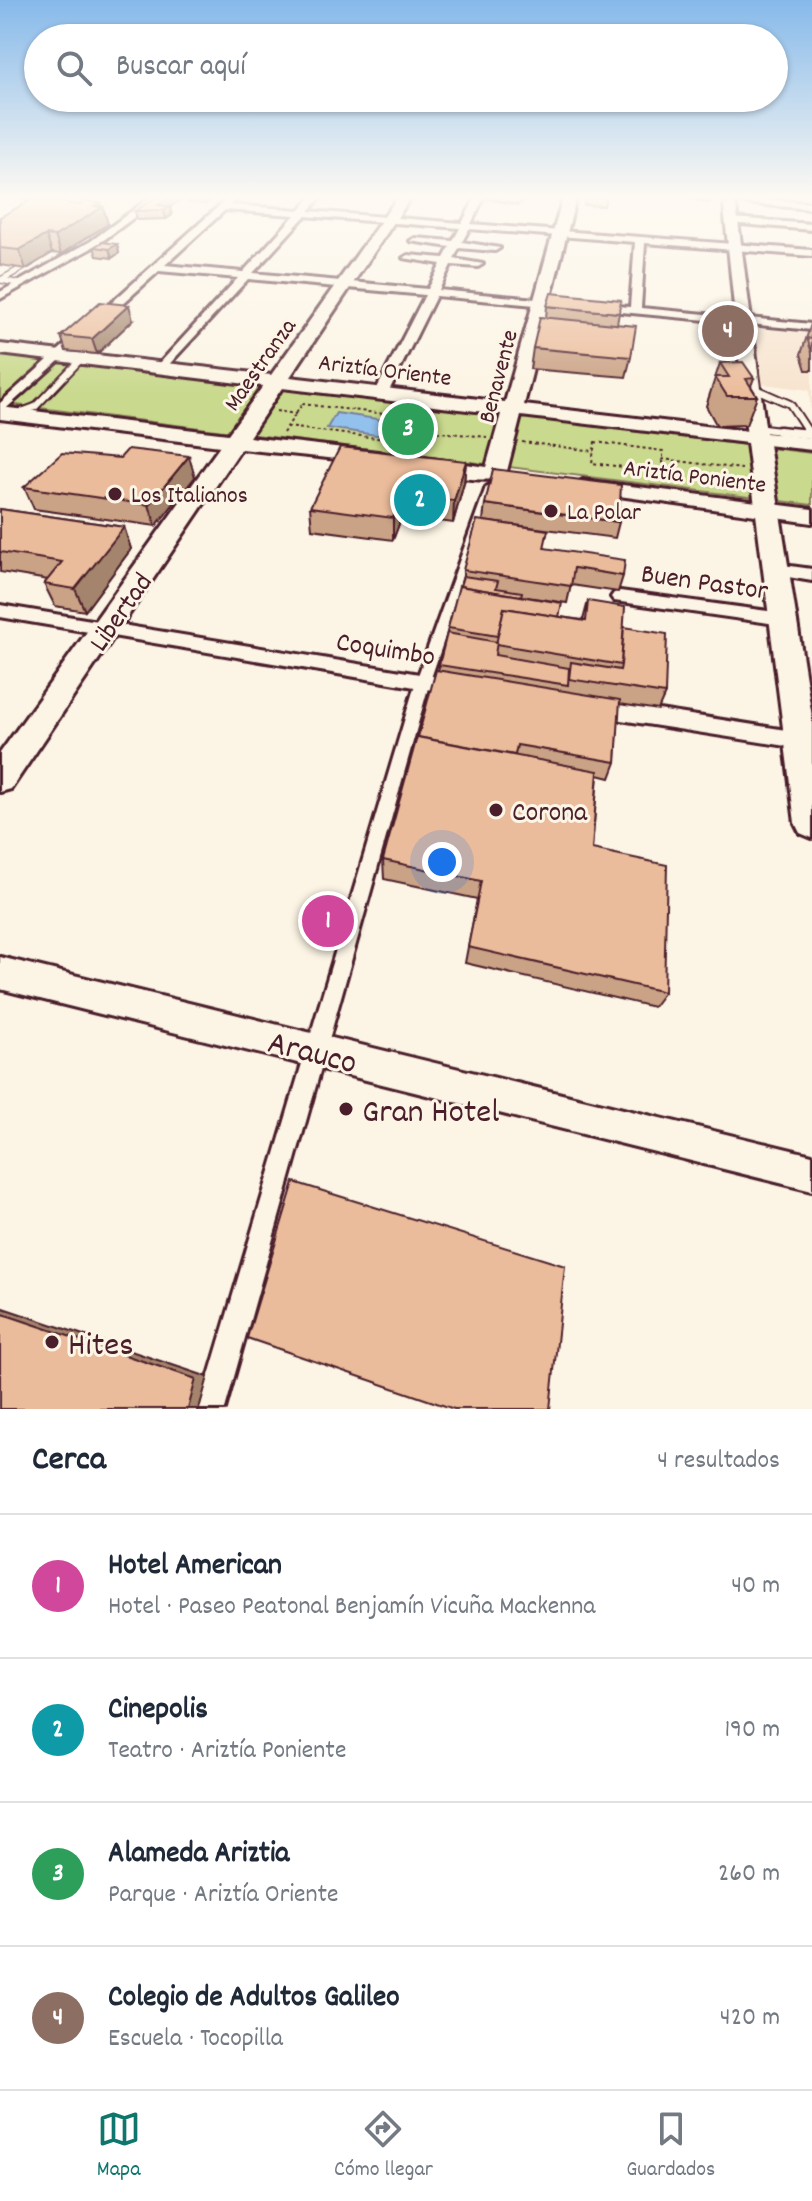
<!DOCTYPE html>
<html lang="es">
<head>
<meta charset="utf-8">
<style>
  :root { --surface:#fff; --page:#f2f2f3; --text:#1f2937; --muted:#747a83; --line:#e0e1e3; --accent:#0f766e }
  body { margin:0; font-family:Dekko,sans-serif; background:var(--page); color:var(--text) }
  .you { position:absolute; left:442px; top:862px; width:28px; height:28px; margin:-20px; border:6px solid #fff; border-radius:50%; background:#1a73e8; box-shadow:0 0 0 12px #1a73e833 }
  .badge { display:grid; place-items:center; width:52px; height:52px; border-radius:50%; background:var(--accent); color:#fff; font-size:26px; font-weight:700 }
  .pin { position:absolute; translate:-50% -50%; border:4px solid #fff; box-shadow:0 2px 8px #0006 }
  .list { margin:0; padding:0; list-style:none }
  h2 { display:flex; justify-content:space-between; align-items:center; height:104px; margin:0; padding:0 32px; font-size:34px }
  h2 small { font-size:26px; font-weight:400; color:var(--muted) }
  .list li { display:grid; grid-template-columns:52px 1fr auto; gap:24px; align-items:center; box-sizing:border-box; height:144px; padding:0 32px; border-top:2px solid var(--line) }
  .list b { display:block; font-size:30px; white-space:nowrap }
  .list p { margin:0; font-size:26px; white-space:nowrap; color:var(--muted) }
  .list em { font-size:26px; font-style:normal; color:var(--muted) }
  .icon { flex:none; width:44px; height:44px; fill:none; stroke:currentColor; stroke-width:2; stroke-linecap:round; stroke-linejoin:round }
  .map { position:relative; flex:none; width:812px; height:1409px; overflow:hidden }
  .search { position:absolute; background:var(--surface); box-shadow:0 2px 6px #0004; left:24px; right:24px; top:24px; height:88px; display:flex; align-items:center; gap:20px; box-sizing:border-box; padding:0 28px; border-radius:44px; color:var(--muted); font-size:30px }
  .sheet { height:680px; background:var(--surface) }
  nav { display:flex; justify-content:space-around; align-items:center; box-sizing:border-box; height:112px; border-top:2px solid var(--line); background:var(--surface); font-size:22px; color:var(--muted) }
  nav a { display:grid; justify-items:center; gap:4px }
  nav .on { color:var(--accent) }
  .map>svg:first-child { display:block }
  .built { fill:#f7e4cf }
  .green { fill:#c9d98d; stroke:#8a7c5c; stroke-width:2 }
  .water { fill:#93c1ed; stroke:#76809f; stroke-width:2 }
  .lines { fill:none; stroke-linecap:round; stroke-linejoin:round }
  .service-far2-casing { stroke:#4a1f2b; stroke-width:8 }
  .service-far1-casing { stroke:#4a1f2b; stroke-width:10 }
  .service-casing { stroke:#4a1f2b; stroke-width:13 }
  .pedestrian-casing { stroke:#4a1f2b; stroke-width:6 }
  .minor-casing { stroke:#4a1f2b; stroke-width:6 }
  .tertiary-casing { stroke:#4a1f2b; stroke-width:6 }
  .secondary-casing { stroke:#4a1f2b; stroke-width:6 }
  .primary-casing { stroke:#4a1f2b; stroke-width:6 }
  .path { stroke:#4a1f2b; stroke-width:2; stroke-dasharray:3 3; stroke-linecap:butt }
  .service-far2 { stroke:#fcf5e5; stroke-width:5 }
  .service-far1 { stroke:#fcf5e5; stroke-width:6 }
  .service { stroke:#fcf5e5; stroke-width:8 }
  .pedestrian { fill:#fcf5e5; fill-rule:evenodd }
  .minor { fill:#fcf5e5; fill-rule:evenodd }
  .tertiary { fill:#fcf5e5; fill-rule:evenodd }
  .secondary { fill:#fcf5e5; fill-rule:evenodd }
  .primary { fill:#fcf5e5; fill-rule:evenodd }
  .wall { fill:#caa285; stroke:#4a1f2b; stroke-width:2 }
  .shaded-wall { fill:#a4846c; stroke:#4a1f2b; stroke-width:2 }
  .building { fill:#ebbc9b; stroke:#4a1f2b; stroke-width:2 }
  .poi-dot { fill:#4a1f2b; stroke:#fcf5e5; stroke-width:3 }
  .labels { text-anchor:middle; stroke-width:6; stroke-linejoin:round; paint-order:stroke }
  .far-street-label { font-size:24px; fill:#4a1f2b; stroke:#fcf5e5 }
  .far-poi-label { font-size:24px; fill:#4a1f2b; stroke:#fcf5e5; text-anchor:start }
  .street-label { font-size:28px; fill:#4a1f2b; stroke:#fcf5e5 }
  .poi-label { font-size:28px; fill:#4a1f2b; stroke:#fcf5e5; text-anchor:start }
  .near-street-label { font-size:34px; fill:#4a1f2b; stroke:#fcf5e5 }
  .near-poi-label { font-size:34px; fill:#4a1f2b; stroke:#fcf5e5; text-anchor:start }
</style>
</head>
<body>
<div class="map">
<svg width="812" height="1409" viewBox="0 0 812 1409">
  <rect width="100%" height="100%" fill="#fcf5e5"/>
  <filter id="ink" filterUnits="userSpaceOnUse"><feTurbulence type="fractalNoise" baseFrequency=".0125" numOctaves="2"/><feDisplacementMap in="SourceGraphic" scale="16" xChannelSelector="R" yChannelSelector="G"/><feConvolveMatrix kernelMatrix="1 2 1 2 8 2 1 2 1" color-interpolation-filters="sRGB"/></filter>
  <g filter="url(#ink)">
    <!-- built -->
    <g class="built">
      <polygon points="78,197 120,202 129,197 149,197 116,220 46,213"/>
      <polygon points="750,328 812,333 812,421 809,390 755,383"/>
    </g>
    <!-- green -->
    <polygon class="green" points="0,353 812,453 812,505 0,403"/>
    <!-- water -->
    <polygon class="water" points="336,413 398,422 390,437 327,428"/>
    <g class="lines">
      <defs>
        <polyline id="service-far2" points="21,284 1,280 31,263"/>
        <g id="service-far1">
          <polyline points="751,387 790,404 809,433"/>
          <polyline points="16,414 35,407 78,362 74,358"/>
          <polyline points="758,433 764,429 797,433"/>
        </g>
        <g id="service">
          <polyline points="779,431 810,434"/>
          <polyline points="807,431 812,436"/>
          <polyline points="756,434 761,431"/>
        </g>
        <polygon id="pedestrian" points="491,484 496,487 430,681 225,1409 199,1409 416,681 486,487"/>
        <g id="minor">
          <polygon points="24,197 55,200 51,203"/>
          <polygon points="151,197 161,197 97,245 0,299 0,292 91,241"/>
          <path d="M229,197H238L230,205L300,210L312,197H321L309,211L462,223L476,197H484L471,224L812,250V256L645,243L641,308L812,324V330L589,309L587,307L593,304L630,307L635,242L469,229L462,242L500,248L495,251L459,248L454,259L483,264L478,267L451,265L439,290L557,301L563,304L557,307L436,296L386,397L374,394L425,295L248,279L162,372L158,371V365L238,278L159,271L0,414V403ZM225,210L295,215L243,272L165,265ZM305,216L460,228L453,241L415,238L410,241L450,247L444,258L408,255L403,258L441,264L428,289L253,273Z"/>
          <polygon points="487,197 522,200 518,203"/>
          <polygon points="692,197 712,197 712,198 708,201"/>
          <polygon points="746,198 812,203 812,209 743,203"/>
          <polygon points="732,218 812,224 812,230 729,223"/>
          <polygon points="776,564 812,569 812,581 770,574 770,566"/>
          <polygon points="620,591 783,613 792,619 783,625 614,601 611,597 614,593"/>
          <polygon points="0,605 456,680 466,687 456,694 0,617"/>
          <polygon points="595,700 812,734 812,750 595,716 588,713 585,708 588,703"/>
        </g>
        <polygon id="tertiary" points="0,957 812,1155 812,1191 0,989"/>
        <g id="secondary">
          <polygon points="47,197 63,197 0,230 0,221"/>
          <polygon points="730,202 736,206 766,433 812,438 812,450 757,444 747,438 724,206"/>
          <polygon points="583,480 812,509 812,523 576,490 572,486"/>
        </g>
        <path id="primary" d="M398,197H411L290,377L505,402L563,197H576L524,405L757,432L768,438L812,717V838L800,833L795,823L747,443L521,416L506,475C497,486 423,475 414,465L425,458L486,467L501,414L282,388L249,437L378,452L386,454L389,459L386,464L241,449L11,789L0,792V753L220,446L0,419V407L228,434L263,386L0,354V344L271,375Z"/>
      </defs>
      <!-- service-far2 casing -->
      <use href="#service-far2" class="service-far2-casing"/>
      <!-- service-far1 casing -->
      <use href="#service-far1" class="service-far1-casing"/>
      <!-- service casing -->
      <use href="#service" class="service-casing"/>
      <!-- pedestrian casing -->
      <use href="#pedestrian" class="pedestrian-casing"/>
      <!-- minor casing -->
      <use href="#minor" class="minor-casing"/>
      <!-- tertiary casing -->
      <use href="#tertiary" class="tertiary-casing"/>
      <!-- secondary casing -->
      <use href="#secondary" class="secondary-casing"/>
      <!-- primary casing -->
      <use href="#primary" class="primary-casing"/>
      <!-- path -->
      <g class="path">
        <polyline points="302,404 435,420"/>
        <polyline points="276,411 296,414"/>
        <polyline points="287,427 426,444"/>
        <polyline points="431,431 487,437"/>
        <polyline points="283,433 303,403"/>
        <polyline points="522,442 594,451"/>
        <polygon points="595,442 663,451 663,472 592,463"/>
        <polyline points="424,450 435,420"/>
        <polyline points="662,459 742,469"/>
      </g>
      <!-- service-far2 -->
      <use href="#service-far2" class="service-far2"/>
      <!-- service-far1 -->
      <use href="#service-far1" class="service-far1"/>
      <!-- service -->
      <use href="#service" class="service"/>
      <!-- pedestrian -->
      <use href="#pedestrian" class="pedestrian"/>
      <!-- minor -->
      <use href="#minor" class="minor"/>
      <!-- tertiary -->
      <use href="#tertiary" class="tertiary"/>
      <!-- secondary -->
      <use href="#secondary" class="secondary"/>
      <!-- primary -->
      <use href="#primary" class="primary"/>
    </g>
    <!-- wall -->
    <g class="wall">
      <polygon points="187,197 214,197 214,198 205,204 188,202"/>
      <polygon points="585,197 606,197 604,206 584,205"/>
      <polygon points="102,207 108,224 61,254 52,253 26,269 0,265 0,217"/>
      <polygon points="170,207 172,215 166,219 137,220 135,211"/>
      <polygon points="117,244 119,253 112,258 97,256 94,247"/>
      <polygon points="547,306 619,313 617,324 631,357 626,377 530,369 533,348 546,318"/>
      <polygon points="133,320 97,354 66,351 61,336"/>
      <polygon points="811,324 812,324 812,370 806,370 801,354"/>
      <polygon points="720,363 754,378 751,386 757,396 746,425 717,426 706,406"/>
      <polygon points="466,461 464,483 453,523 402,516 393,540 312,529 310,507"/>
      <polygon points="195,477 156,526 34,509 24,487"/>
      <polygon points="485,504 619,522 615,538 483,521"/>
      <polygon points="0,509 124,527 131,549 85,611 55,606 44,584 48,580 0,572"/>
      <polygon points="544,548 623,576 618,592 571,585 567,603 521,596 559,617 583,620 588,601 624,627 665,694 658,710 619,704 616,762 610,778 598,775 592,849 664,992 653,1007 465,963 477,899 384,879 383,860 418,737 438,671 448,628 463,576 463,570"/>
    </g>
    <!-- shaded-wall -->
    <g class="shaded-wall">
      <polygon points="170,197 185,197 170,207 172,215 166,219 164,210 158,205"/>
      <polygon points="204,197 214,197 214,198 205,204"/>
      <polygon points="101,203 102,208 103,207 108,224 61,254 55,236"/>
      <polygon points="46,235 52,253 26,269 19,250"/>
      <polygon points="117,244 119,253 112,258 109,249"/>
      <polygon points="129,305 133,320 97,354 92,339"/>
      <polygon points="189,456 195,477 156,526 149,505"/>
      <polygon points="466,461 464,483 453,523 454,501"/>
      <polygon points="402,495 402,516 393,540 393,518"/>
      <polygon points="124,527 131,549 85,611 75,589"/>
      <polygon points="0,1307 208,1377 199,1409 188,1409 0,1313"/>
    </g>
    <!-- building -->
    <g class="building">
      <polygon points="157,197 170,197 158,205 170,207 164,210 135,211"/>
      <polygon points="33,199 79,205 85,201 101,203 95,206 103,207 55,236 46,235 19,250 0,248 0,217"/>
      <polygon points="102,242 117,244 109,249 94,247"/>
      <polygon points="551,293 621,300 619,313 547,306"/>
      <polygon points="100,302 129,305 92,339 61,336"/>
      <polygon points="540,317 636,326 631,357 533,348"/>
      <polygon points="807,338 812,339 812,353"/>
      <polygon points="743,362 754,378 746,379 757,396 727,396 715,377 729,377 720,363"/>
      <polygon points="340,447 466,461 454,501 402,495 393,518 310,507"/>
      <polygon points="128,449 189,456 149,505 24,487 62,453 120,458"/>
      <polygon points="493,469 621,485 619,522 485,504"/>
      <polygon points="0,509 124,527 75,589 44,584 62,562 0,552"/>
      <polygon points="477,520 548,530 544,548 625,560 623,576 574,568 571,586 463,570"/>
      <polygon points="463,576 498,581 496,588 522,592 521,596 460,586"/>
      <polygon points="459,586 562,603 559,617 504,608 498,636 448,628"/>
      <polygon points="588,601 625,607 621,665 496,644 504,608 586,621"/>
      <polygon points="624,627 667,634 665,694 569,679 571,662 620,670 621,665"/>
      <polygon points="447,633 497,642 495,655 569,668 568,685 439,665"/>
      <polygon points="436,670 620,700 616,762 517,745 515,755 418,737"/>
      <polygon points="417,737 598,771 592,849 667,865 664,992 468,947 481,881 383,860"/>
      <polygon points="294,1182 565,1266 550,1409 454,1409 247,1338"/>
      <polygon points="0,1313 196,1379 188,1409 0,1409"/>
    </g>
  </g>
  <!-- sky -->
  <linearGradient id="sky" x2="0" y2="1"><stop stop-color="#86b9ea"/><stop offset="0.5" stop-color="#fefaf3"/><stop offset="1" stop-color="#fefaf3" stop-opacity="0"/></linearGradient>
  <rect width="812" height="395" fill="url(#sky)"/>
  <!-- markers -->
  <g class="poi-dot">
    <circle cx="115" cy="494" r="8"/>
    <circle cx="551" cy="511" r="8"/>
    <circle cx="496" cy="810" r="8"/>
    <circle cx="346" cy="1109" r="8"/>
    <circle cx="52" cy="1342" r="8"/>
  </g>
  <g class="labels">
    <!-- far-street labels -->
    <g class="far-street-label">
      <text transform="translate(259 364) rotate(-55)" y="8">Maestranza</text>
      <text transform="translate(385 369) rotate(7)" y="8">Ariztía Oriente</text>
      <text transform="translate(497 376) rotate(-75)" y="8">Benavente</text>
      <text transform="translate(695 475) rotate(7)" y="8">Ariztía Poniente</text>
    </g>
    <!-- far-poi labels -->
    <g class="far-poi-label">
      <text x="131" y="502">Los Italianos</text>
      <text x="567" y="519">La Polar</text>
    </g>
    <!-- street labels -->
    <g class="street-label">
      <text transform="translate(705 580) rotate(8)" y="10">Buen Pastor</text>
      <text transform="translate(119 611) rotate(-55)" y="10">Libertad</text>
      <text transform="translate(386 647) rotate(9)" y="10">Coquimbo</text>
    </g>
    <!-- poi labels -->
    <g class="poi-label">
      <text x="512" y="820">Corona</text>
    </g>
    <!-- near-street labels -->
    <g class="near-street-label">
      <text transform="translate(313 1050) rotate(14)" y="12">Arauco</text>
    </g>
    <!-- near-poi labels -->
    <g class="near-poi-label">
      <text x="362" y="1121">Gran Hotel</text>
      <text x="68" y="1354">Hites</text>
    </g>
  </g>
</svg>
<div class="you"></div>
<div class="pin badge" style="left:328px;top:921px;background:#d1479c">1</div>
<div class="pin badge" style="left:420px;top:500px;background:#0f9aa8">2</div>
<div class="pin badge" style="left:408px;top:429px;background:#2e9e5b">3</div>
<div class="pin badge" style="left:728px;top:331px;background:#8d6e63">4</div>
<div class="search"><svg class="icon" aria-label="search" viewBox="0 0 24 24"><circle cx="10" cy="10" r="6"/><path d="M15 15l6 6"/></svg>Buscar aquí</div>
</div>
<section class="sheet">
<h2>Cerca<small>4 resultados</small></h2>
<ul class="list">
<li><span class="badge" style="background:#d1479c">1</span><div><b>Hotel American</b><p>Hotel · Paseo Peatonal Benjamín Vicuña Mackenna</p></div><em>40 m</em></li>
<li><span class="badge" style="background:#0f9aa8">2</span><div><b>Cinepolis</b><p>Teatro · Ariztía Poniente</p></div><em>190 m</em></li>
<li><span class="badge" style="background:#2e9e5b">3</span><div><b>Alameda Ariztia</b><p>Parque · Ariztía Oriente</p></div><em>260 m</em></li>
<li><span class="badge" style="background:#8d6e63">4</span><div><b>Colegio de Adultos Galileo</b><p>Escuela · Tocopilla</p></div><em>420 m</em></li>
</ul>
</section>
<nav>
<a class="on"><svg class="icon" aria-label="map" viewBox="0 0 24 24"><path d="M3 6l6-2 6 2 6-2v14l-6 2-6-2-6 2zM9 4v14M15 6v14"/></svg>Mapa</a>
<a><svg class="icon" aria-label="directions" viewBox="0 0 24 24"><path d="M12 3l9 9-9 9-9-9zM9 14v-3h6M13 9l2 2-2 2"/></svg>Cómo llegar</a>
<a><svg class="icon" aria-label="saved" viewBox="0 0 24 24"><path d="M7 4h10v16l-5-4-5 4z"/></svg>Guardados</a>
</nav>
</body>
</html>
